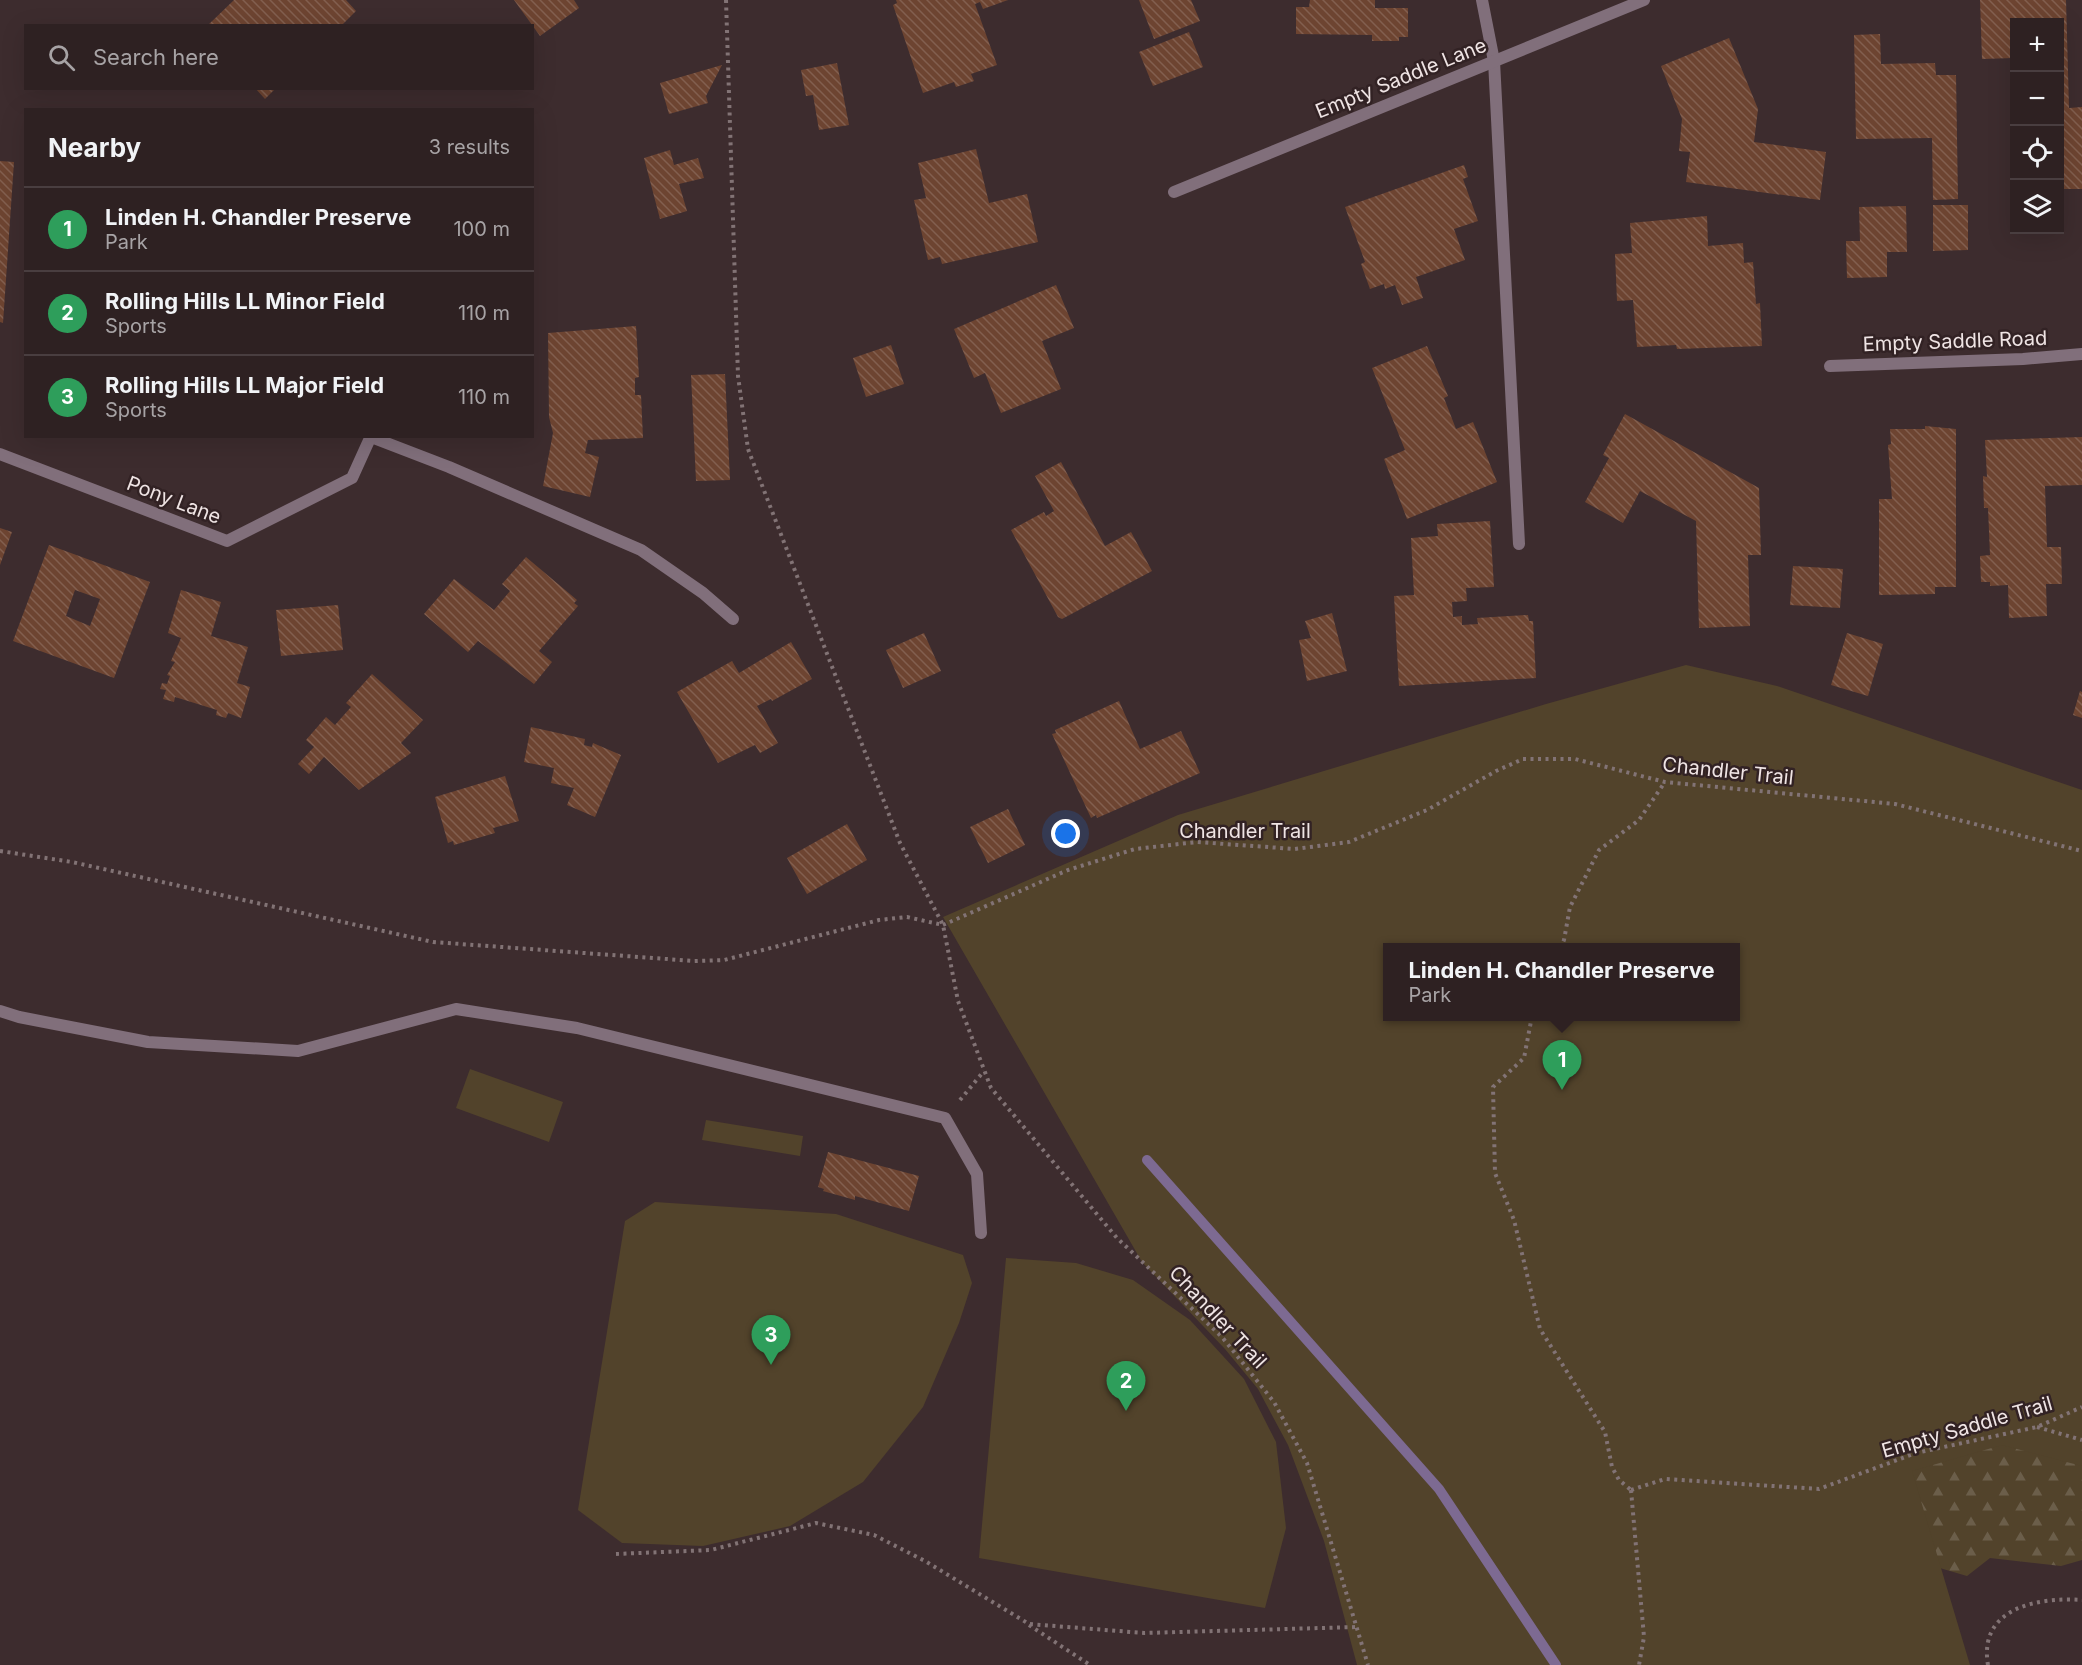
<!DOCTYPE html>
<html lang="en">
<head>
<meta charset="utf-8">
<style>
  :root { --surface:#2e2122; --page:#36292a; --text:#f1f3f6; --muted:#a7a3a5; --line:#493e40; --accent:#d93025 }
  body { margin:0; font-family:Inter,sans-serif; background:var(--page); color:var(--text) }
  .controls { position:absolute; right:18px; top:18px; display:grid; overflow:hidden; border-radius:0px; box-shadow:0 6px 24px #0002 }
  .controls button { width:54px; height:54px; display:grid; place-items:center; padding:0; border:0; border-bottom:2px solid var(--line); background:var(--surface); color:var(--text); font:30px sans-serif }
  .you { position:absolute; left:1066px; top:834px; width:21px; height:21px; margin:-15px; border:4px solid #fff; border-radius:50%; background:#1a73e8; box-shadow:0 0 0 9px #1a73e833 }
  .badge { display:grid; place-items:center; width:39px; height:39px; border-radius:50%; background:var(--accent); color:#fff; font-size:20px; font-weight:700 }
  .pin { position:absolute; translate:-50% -50px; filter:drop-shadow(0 2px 3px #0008) }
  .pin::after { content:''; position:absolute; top:32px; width:21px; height:18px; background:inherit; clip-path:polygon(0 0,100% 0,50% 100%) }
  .popup { position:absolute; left:1383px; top:943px; width:357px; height:78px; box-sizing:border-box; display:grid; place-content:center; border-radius:0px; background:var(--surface); filter:drop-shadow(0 2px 4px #0005); font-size:20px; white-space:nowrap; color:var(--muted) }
  .popup b { font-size:22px; color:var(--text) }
  .popup::after { content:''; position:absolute; left:50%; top:100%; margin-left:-12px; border:12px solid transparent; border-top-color:var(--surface) }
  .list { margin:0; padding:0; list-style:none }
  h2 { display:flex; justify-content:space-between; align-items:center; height:78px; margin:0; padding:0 24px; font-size:26px }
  h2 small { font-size:20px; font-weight:400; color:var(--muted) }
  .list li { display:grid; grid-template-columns:39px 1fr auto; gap:18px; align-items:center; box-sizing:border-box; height:84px; padding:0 24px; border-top:2px solid var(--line) }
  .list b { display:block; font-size:22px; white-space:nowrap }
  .list p { margin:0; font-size:20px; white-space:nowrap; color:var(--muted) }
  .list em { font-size:20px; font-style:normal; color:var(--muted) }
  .icon { flex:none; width:33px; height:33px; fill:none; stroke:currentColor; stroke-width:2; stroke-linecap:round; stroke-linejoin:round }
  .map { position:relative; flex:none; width:2082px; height:1665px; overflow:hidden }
  .search { position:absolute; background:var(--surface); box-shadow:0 6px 24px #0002; left:24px; top:24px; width:510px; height:66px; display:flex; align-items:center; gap:15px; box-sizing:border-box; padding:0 21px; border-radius:0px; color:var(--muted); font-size:22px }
  .panel { position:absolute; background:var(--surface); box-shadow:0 6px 24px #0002; left:24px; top:108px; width:510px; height:330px; border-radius:0px }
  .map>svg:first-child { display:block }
  .forest { fill:url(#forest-firs) }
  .park { fill:#52432b; fill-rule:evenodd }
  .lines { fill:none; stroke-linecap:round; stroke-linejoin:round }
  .stream { stroke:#7d6a92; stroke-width:10 }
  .building { fill:url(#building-back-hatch); fill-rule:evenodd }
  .path { stroke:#827375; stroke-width:4; stroke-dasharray:3 4.5; stroke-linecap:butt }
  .lane { stroke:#816f7b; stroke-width:12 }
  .street { stroke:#816f7b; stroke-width:12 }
  .labels { text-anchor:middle; stroke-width:5; stroke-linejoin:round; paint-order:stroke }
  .street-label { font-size:20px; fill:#efe4e4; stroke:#322224 }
</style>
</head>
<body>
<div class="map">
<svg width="2082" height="1665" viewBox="0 0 2082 1665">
  <defs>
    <pattern id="forest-firs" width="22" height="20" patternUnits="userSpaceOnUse" patternTransform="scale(1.5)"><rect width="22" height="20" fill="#52432b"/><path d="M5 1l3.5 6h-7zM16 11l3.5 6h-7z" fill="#6b5e4a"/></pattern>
    <pattern id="building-back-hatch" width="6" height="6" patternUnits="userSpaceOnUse" patternTransform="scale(1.5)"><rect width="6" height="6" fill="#6d4431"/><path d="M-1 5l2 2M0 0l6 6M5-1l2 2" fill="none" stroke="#825f4f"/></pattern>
  </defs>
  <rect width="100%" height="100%" fill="#3d2c2e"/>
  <!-- forest -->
  <polygon class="forest" points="2037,1427 2082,1440 2082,1560 2061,1566 1990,1558 1967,1576 1933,1566 1903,1468"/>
  <!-- park -->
  <g class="park">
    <path d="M1686,665L1777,686L2082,790V1466L2002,1445L1912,1471L1970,1665H1357L1324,1541L1288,1445L1258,1389L1225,1349L1142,1262L943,917L1178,815L1546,704ZM1388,948H1736V1016H1388Z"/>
    <polygon points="470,1069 563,1102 549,1142 456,1108"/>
    <polygon points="706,1120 803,1136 800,1156 702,1140"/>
    <polygon points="655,1202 836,1214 963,1255 972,1283 959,1323 923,1407 863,1482 790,1526 703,1546 622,1543 578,1510 625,1221"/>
    <polygon points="1006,1258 1076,1263 1133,1280 1190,1320 1244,1379 1276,1442 1286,1528 1265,1608 979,1558"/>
  </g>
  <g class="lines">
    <!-- stream -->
    <polyline class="stream" points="1147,1160 1439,1489 1556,1665"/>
  </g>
  <!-- building -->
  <g class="building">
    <polygon points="234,0 346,0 356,11 341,26 207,26"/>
    <polygon points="514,0 574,0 579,8 540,36"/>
    <polygon points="896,0 1008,0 983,9 980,2 975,4 997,65 971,74 974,81 956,87 954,82 923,93 893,5 897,3"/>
    <polygon points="1139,0 1191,0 1200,21 1154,39"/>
    <polygon points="1310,0 1375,0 1375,8 1408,8 1408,37 1399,37 1399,41 1372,41 1372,35 1296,34 1296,7 1309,7"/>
    <polygon points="1980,0 2066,0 2069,108 2082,107 2082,189 2060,189 2060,22 2014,22 2014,58 1982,59"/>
    <polygon points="1189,32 1203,67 1153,86 1139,52"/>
    <polygon points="1880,34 1881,64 1935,63 1936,75 1956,75 1958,199 1933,200 1932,138 1856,139 1854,35"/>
    <polygon points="1729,38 1758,109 1754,142 1826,152 1820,200 1686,182 1690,152 1679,151 1682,119 1661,66"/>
    <polygon points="837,63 849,125 819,130 813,95 806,96 801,70"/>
    <polygon points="722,65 706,96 708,103 669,114 660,83"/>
    <polygon points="255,88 276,88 265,99"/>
    <polygon points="976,149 989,203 1027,194 1038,242 942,264 940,257 928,260 914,200 926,198 918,163"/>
    <polygon points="670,150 674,165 698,158 704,178 679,184 687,211 660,219 644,158"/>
    <polygon points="0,161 14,162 3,323 0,322"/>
    <polygon points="1464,165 1468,177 1463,179 1478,221 1454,229 1465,260 1416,277 1423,298 1402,305 1395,285 1385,289 1384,284 1370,289 1361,264 1365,262 1345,207"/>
    <polygon points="1933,205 1968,205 1968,250 1933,251"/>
    <polygon points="1906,206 1907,252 1887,252 1887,277 1847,278 1846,241 1860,241 1859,207"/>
    <polygon points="1707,216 1708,246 1743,243 1744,263 1753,262 1756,304 1760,303 1762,346 1677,349 1676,345 1637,347 1633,300 1617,301 1615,254 1632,253 1630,223"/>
    <polygon points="1056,285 1074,328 1042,341 1061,389 1001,413 985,373 974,378 954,329"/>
    <polygon points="636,326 639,377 635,378 635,395 641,395 643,438 588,440 585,453 599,457 590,497 543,486 553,433 549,417 548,333"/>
    <polygon points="891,345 904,384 866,397 853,358"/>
    <polygon points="1427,346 1448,396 1444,398 1456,429 1473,422 1497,482 1407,519 1384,459 1405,450 1372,368"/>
    <polygon points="725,374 730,480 696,481 691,375"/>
    <polygon points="1625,414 1759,488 1761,555 1748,555 1750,626 1699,628 1696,521 1640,491 1623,523 1585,502 1609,458 1603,455"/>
    <polygon points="1925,426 1956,429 1956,587 1935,587 1935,594 1879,595 1879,499 1892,499 1888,445 1891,444 1890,429 1925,429"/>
    <polygon points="2082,437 2082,485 2045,486 2047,547 2061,547 2062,584 2046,584 2047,616 2009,618 2008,585 1990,586 1990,582 1981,582 1980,556 1990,555 1988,508 1984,508 1983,476 1987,477 1985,440"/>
    <polygon points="1061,462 1105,546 1131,532 1152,571 1062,619 1058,617 1011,530 1044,512 1046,516 1054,511 1035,476"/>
    <polygon points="1490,521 1494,587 1466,588 1467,601 1452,602 1453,617 1462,616 1462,625 1478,624 1477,618 1528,615 1529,621 1533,621 1536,678 1399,686 1394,596 1414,595 1411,538 1438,536 1437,524"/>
    <polygon points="0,528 12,532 0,565"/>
    <path d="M49,545L150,582L114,678L13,641ZM75,590L100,599L90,626L66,616Z"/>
    <polygon points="526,557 577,600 574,603 578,606 539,651 552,662 534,684 478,641 468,652 424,614 454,579 494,610 510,591 502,584"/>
    <polygon points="1793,566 1843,569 1840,608 1790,605"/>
    <polygon points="181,590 221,602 211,636 248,647 237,683 250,687 241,718 228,713 226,718 216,715 217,710 175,697 174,702 163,699 166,690 160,689 162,683 167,684 170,676 167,675 175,662 171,661 181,638 168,633"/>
    <polygon points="338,605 343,650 281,656 276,610"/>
    <polygon points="1332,613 1347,671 1307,681 1299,640 1311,638 1305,621"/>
    <polygon points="924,633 941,671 903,688 886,650"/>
    <polygon points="1847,633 1883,644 1868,696 1831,685"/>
    <polygon points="791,642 812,679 772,701 771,699 757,706 778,743 760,753 755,745 718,763 677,692 732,661 739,673"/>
    <polygon points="372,674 423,720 401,743 411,753 359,790 324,757 309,774 298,764 314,747 306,740 326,717 335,725 351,707 346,703"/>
    <polygon points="2080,691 2082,692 2082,718 2073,715"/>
    <polygon points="1119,701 1140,749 1181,731 1200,773 1097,818 1096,815 1091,818 1052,734 1056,733 1055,730"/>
    <polygon points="531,727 585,739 584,745 592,747 593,743 621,755 595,817 567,805 574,788 551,783 554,768 524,762"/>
    <polygon points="505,776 519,821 493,828 495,833 454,845 453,841 448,843 435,797"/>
    <polygon points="1008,809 1025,845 988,863 970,827"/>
    <polygon points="847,824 867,860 807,894 787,858"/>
    <polygon points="828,1152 919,1176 909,1211 855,1196 855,1200 823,1191 824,1189 818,1187"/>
  </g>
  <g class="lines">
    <!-- path -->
    <g class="path">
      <polyline points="726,0 738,376 748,449 900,843 943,925 958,1001 991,1088 1117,1238 1222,1337 1274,1402 1307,1463 1368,1665"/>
      <polyline points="0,851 72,862 433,942 694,961 724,960 879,920 907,917 943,925"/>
      <polyline points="943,925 1068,870 1135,849 1197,842 1295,849 1349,842 1427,810 1496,771 1523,759 1575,759 1665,782 1895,804 2082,851"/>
      <polyline points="1560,948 1564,940 1570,907 1599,850 1639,820 1665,782"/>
      <polyline points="1532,1016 1524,1058 1493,1087 1495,1173 1514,1220 1540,1329 1605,1432 1612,1467 1619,1480 1631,1490"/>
      <polyline points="960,1100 984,1071"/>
      <polyline points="2037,1427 2082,1440"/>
      <polyline points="1631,1490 1665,1479 1819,1489 1916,1453 2037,1427 2082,1407"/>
      <polyline points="1631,1490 1644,1637 1639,1665"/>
      <polyline points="616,1554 711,1550 816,1523 874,1535 925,1561 1029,1624 1144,1633 1357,1627"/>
      <polyline points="1029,1625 1090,1665"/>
      <path d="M1988,1665C1978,1607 2039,1597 2082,1600"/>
    </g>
    <!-- lane -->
    <g class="lane">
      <polyline points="1482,0 1494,61"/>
      <polyline points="371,437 449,467 641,550 703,593 733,619"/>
      <polyline points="0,1011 19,1017 148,1042 298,1051 456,1009 577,1028 945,1118 977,1174 981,1233"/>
    </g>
    <!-- street -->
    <g class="street">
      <polyline points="1494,61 1519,544"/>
      <polyline points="1174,192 1644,0"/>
      <polyline points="1830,366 2023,359 2082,354"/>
      <polyline points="0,454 227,541 352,478 371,436"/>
    </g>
  </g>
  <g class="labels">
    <!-- street labels -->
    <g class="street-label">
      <text transform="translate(1401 78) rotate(-22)" y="7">Empty Saddle Lane</text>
      <text transform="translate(1955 341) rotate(-2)" y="7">Empty Saddle Road</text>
      <text transform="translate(174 500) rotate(21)" y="7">Pony Lane</text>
      <text transform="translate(1728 771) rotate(6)" y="7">Chandler Trail</text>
      <text x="1245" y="838">Chandler Trail</text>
      <text transform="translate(1218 1317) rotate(47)" y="7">Chandler Trail</text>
      <text transform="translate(1967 1427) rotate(-16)" y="7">Empty Saddle Trail</text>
    </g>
  </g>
</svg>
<div class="controls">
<button>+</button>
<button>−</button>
<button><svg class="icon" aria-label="locate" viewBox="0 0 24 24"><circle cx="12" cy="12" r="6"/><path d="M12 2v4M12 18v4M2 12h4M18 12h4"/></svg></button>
<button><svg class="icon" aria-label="layers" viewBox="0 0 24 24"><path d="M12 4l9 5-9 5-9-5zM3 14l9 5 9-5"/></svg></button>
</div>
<div class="you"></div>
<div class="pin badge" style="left:1562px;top:1090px;background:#2e9e5b">1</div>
<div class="popup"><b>Linden H. Chandler Preserve</b>Park</div>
<div class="pin badge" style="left:1126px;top:1411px;background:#2e9e5b">2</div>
<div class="pin badge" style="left:771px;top:1365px;background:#2e9e5b">3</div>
<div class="search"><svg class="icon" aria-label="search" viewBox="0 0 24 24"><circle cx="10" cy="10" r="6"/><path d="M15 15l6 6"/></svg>Search here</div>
<section class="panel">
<h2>Nearby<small>3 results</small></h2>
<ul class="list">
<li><span class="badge" style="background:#2e9e5b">1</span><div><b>Linden H. Chandler Preserve</b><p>Park</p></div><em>100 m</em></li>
<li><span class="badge" style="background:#2e9e5b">2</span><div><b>Rolling Hills LL Minor Field</b><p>Sports</p></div><em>110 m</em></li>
<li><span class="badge" style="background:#2e9e5b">3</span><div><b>Rolling Hills LL Major Field</b><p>Sports</p></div><em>110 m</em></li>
</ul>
</section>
</div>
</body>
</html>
